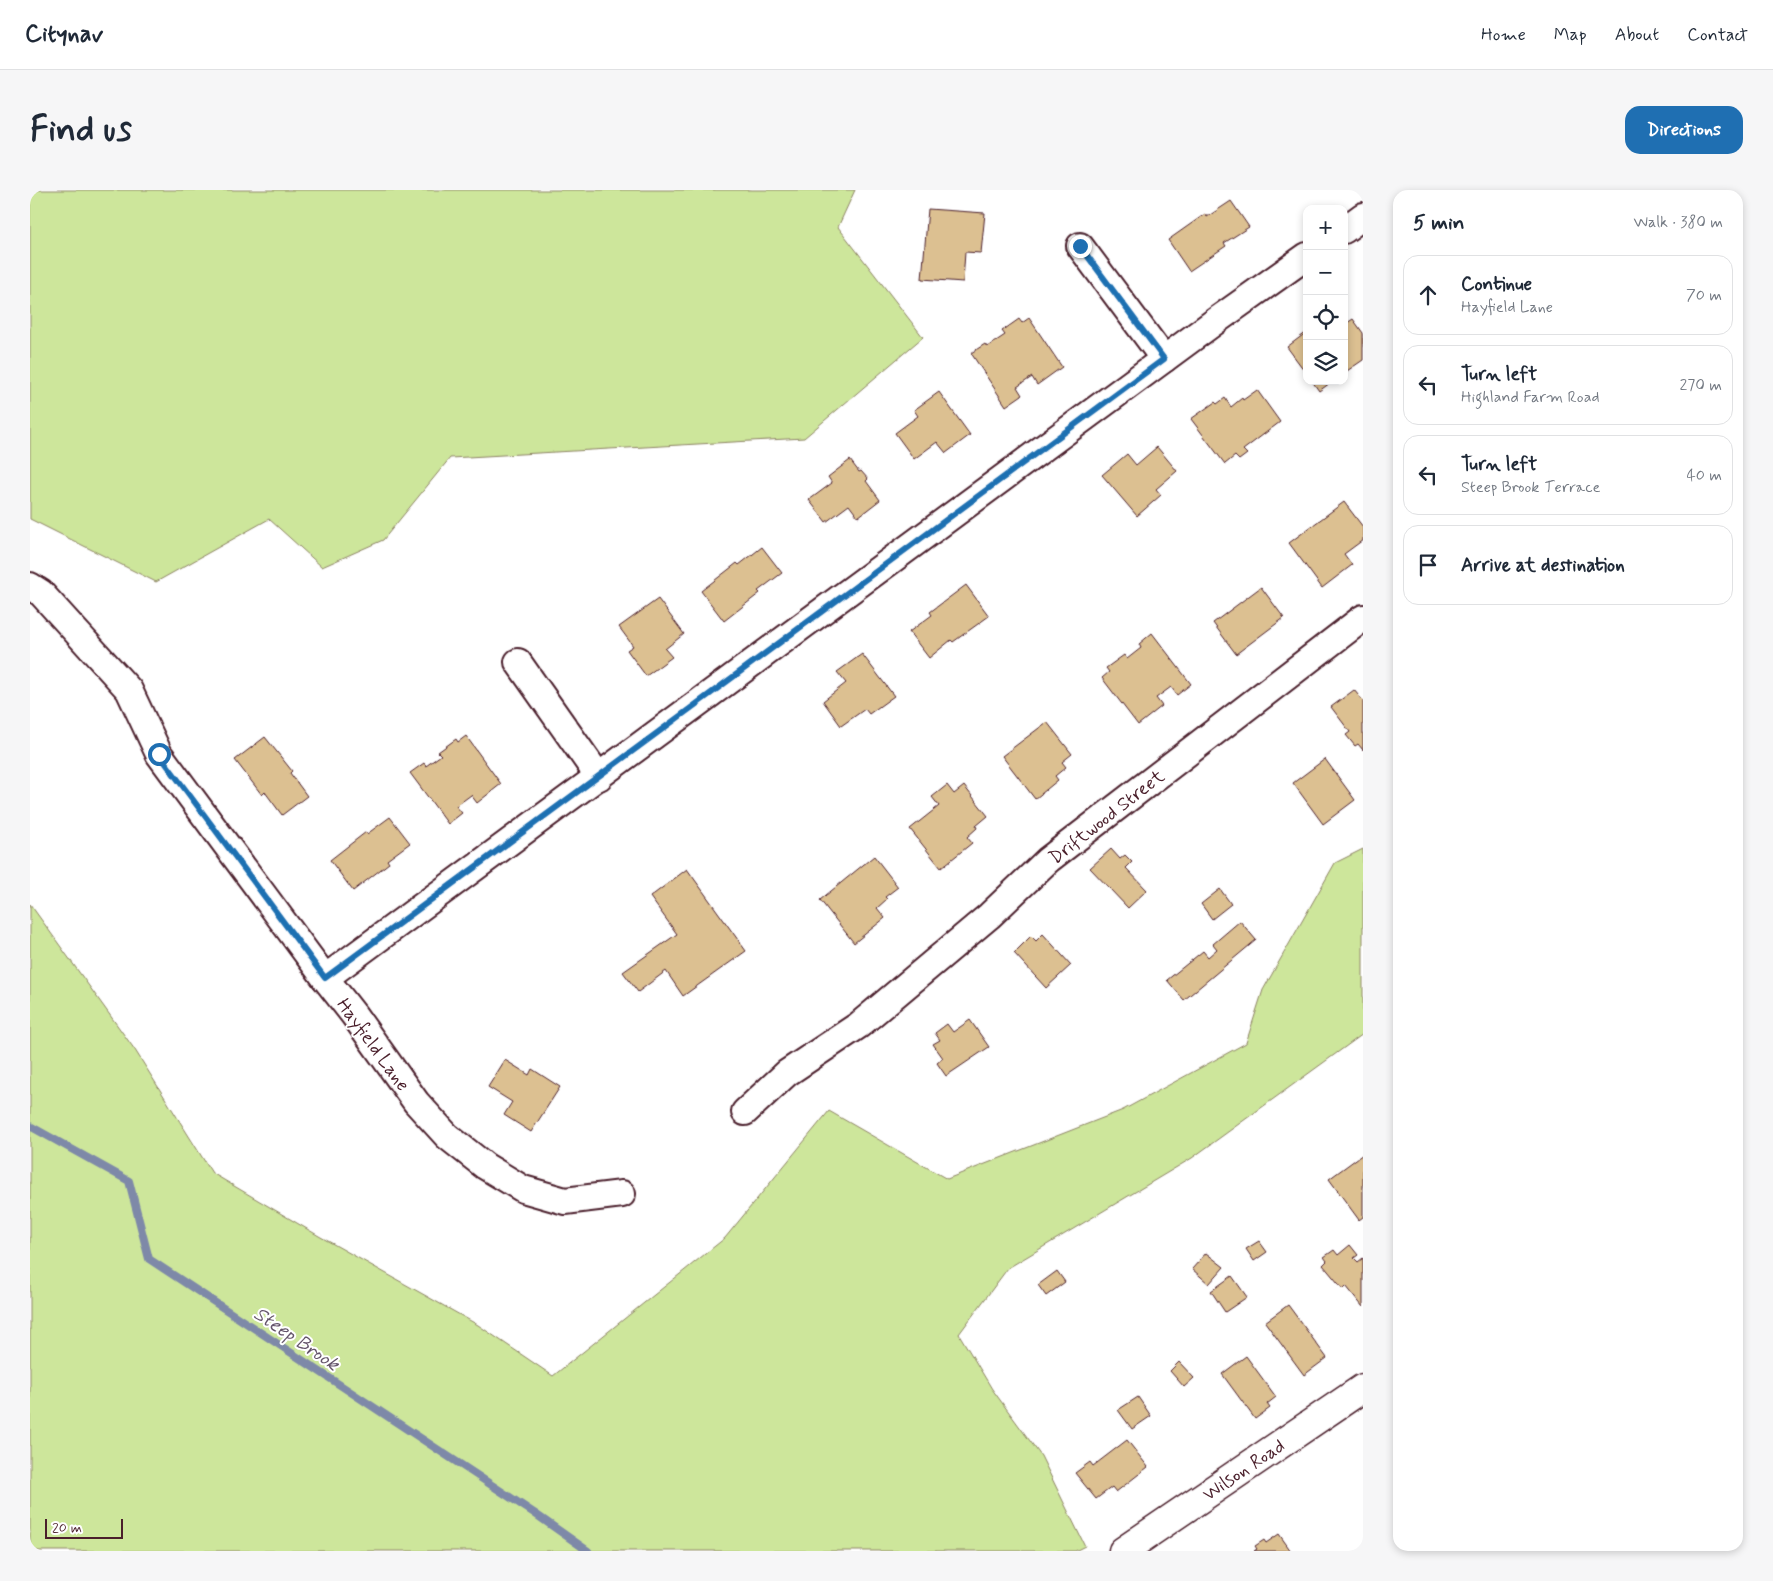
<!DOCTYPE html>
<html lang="en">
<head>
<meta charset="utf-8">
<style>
  :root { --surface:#fff; --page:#f6f6f7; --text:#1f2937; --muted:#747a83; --line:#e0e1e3; --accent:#1f6fb2 }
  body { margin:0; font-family:Mynerve,sans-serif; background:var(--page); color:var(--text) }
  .controls { position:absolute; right:15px; top:15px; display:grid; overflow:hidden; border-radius:10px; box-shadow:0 2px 8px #0003 }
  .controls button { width:45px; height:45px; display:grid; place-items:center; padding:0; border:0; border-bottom:1px solid var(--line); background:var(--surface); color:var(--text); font:25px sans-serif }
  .scale { position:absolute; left:15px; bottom:12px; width:78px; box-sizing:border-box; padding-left:5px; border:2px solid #4a1f2b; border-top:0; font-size:14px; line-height:18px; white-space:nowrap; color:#4a1f2b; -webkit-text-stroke:4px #fff; paint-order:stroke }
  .stop { position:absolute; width:15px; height:15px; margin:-11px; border:4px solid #1f6fb2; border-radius:50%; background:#fff }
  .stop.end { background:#1f6fb2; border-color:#fff; box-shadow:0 1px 5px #0008 }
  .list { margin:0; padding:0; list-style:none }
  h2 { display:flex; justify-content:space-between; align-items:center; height:65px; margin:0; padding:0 20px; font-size:21px }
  h2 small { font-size:16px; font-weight:400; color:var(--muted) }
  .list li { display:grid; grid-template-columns:32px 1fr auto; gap:15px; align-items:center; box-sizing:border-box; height:80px; margin:0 10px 10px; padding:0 10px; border:1px solid var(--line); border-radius:15px }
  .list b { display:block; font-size:19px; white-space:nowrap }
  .list p { margin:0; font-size:16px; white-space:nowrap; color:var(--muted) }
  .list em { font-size:16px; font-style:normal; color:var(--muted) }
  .icon { flex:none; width:28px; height:28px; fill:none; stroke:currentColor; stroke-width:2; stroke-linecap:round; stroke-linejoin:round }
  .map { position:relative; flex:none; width:1333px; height:1361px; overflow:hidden; border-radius:15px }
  header { display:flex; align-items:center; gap:30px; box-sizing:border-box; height:70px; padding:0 25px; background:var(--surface); border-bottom:1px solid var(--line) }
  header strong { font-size:24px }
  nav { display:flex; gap:28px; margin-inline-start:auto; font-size:18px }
  .intro { display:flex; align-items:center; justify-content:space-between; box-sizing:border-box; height:120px; padding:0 30px }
  h1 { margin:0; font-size:35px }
  .button { padding:12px 22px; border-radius:15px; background:var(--accent); color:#fff; font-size:18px; font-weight:700 }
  main { display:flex; gap:30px; padding:0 30px }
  aside { flex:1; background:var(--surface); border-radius:15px; box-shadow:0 2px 8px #0003 }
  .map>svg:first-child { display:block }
  .green { fill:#cde69b; stroke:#8c8263 }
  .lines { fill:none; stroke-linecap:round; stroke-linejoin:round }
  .stream { stroke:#7e89a8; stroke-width:8 }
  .building { fill:#dcc091; stroke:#4a1f2b }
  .minor-casing { stroke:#4a1f2b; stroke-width:30 }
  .major-casing { stroke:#4a1f2b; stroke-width:31 }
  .minor { stroke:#fff; stroke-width:26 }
  .major { stroke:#fff; stroke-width:28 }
  .route { stroke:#1f6fb2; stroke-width:6 }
  .labels { text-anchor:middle; stroke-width:4; stroke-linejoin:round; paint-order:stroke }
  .street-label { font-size:19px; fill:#4a1f2b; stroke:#fff }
  .water-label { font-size:20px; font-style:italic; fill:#64546a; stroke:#fff }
</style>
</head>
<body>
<header>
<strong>Citynav</strong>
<nav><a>Home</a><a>Map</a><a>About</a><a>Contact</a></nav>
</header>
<div class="intro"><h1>Find us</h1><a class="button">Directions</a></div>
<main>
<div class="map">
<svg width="1333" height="1361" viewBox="0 0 1333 1361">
  <rect width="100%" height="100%" fill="#fff"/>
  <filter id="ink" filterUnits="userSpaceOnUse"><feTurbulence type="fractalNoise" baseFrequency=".02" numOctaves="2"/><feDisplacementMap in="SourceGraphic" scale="10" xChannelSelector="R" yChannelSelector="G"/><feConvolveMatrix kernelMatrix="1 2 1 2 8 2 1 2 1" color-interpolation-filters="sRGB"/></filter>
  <g filter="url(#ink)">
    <!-- green -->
    <g class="green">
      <polygon points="0,0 825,0 808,37 893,147 774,248 420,268 353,350 292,377 239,329 126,392 0,329"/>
      <polygon points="1333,659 1333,844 1162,968 978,1078 929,1144 962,1199 1011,1266 1055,1356 1045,1361 0,1361 0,714 105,860 182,983 289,1046 448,1135 523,1186 695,1048 799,921 917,989 1093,920 1216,853 1233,800 1305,673"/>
    </g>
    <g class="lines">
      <!-- stream -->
      <polyline class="stream" points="0,936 99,991 119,1069 504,1323 558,1361"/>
    </g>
    <!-- building -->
    <g class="building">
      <polygon points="1201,11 1219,37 1194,53 1196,56 1159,81 1138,50 1175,24 1177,27"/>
      <polygon points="898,19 955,23 951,63 935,62 933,92 892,89"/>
      <polygon points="999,128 1032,177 1007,195 1002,187 987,197 992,205 976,216 941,163 955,154 957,157 975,145 972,141 989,129 992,133"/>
      <polygon points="1323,129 1333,143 1333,170 1314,183 1314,135"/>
      <polygon points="1277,142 1277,184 1257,157"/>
      <polygon points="1282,191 1303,191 1289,201"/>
      <polygon points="1227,200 1250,232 1213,260 1217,264 1209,270 1205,266 1195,274 1161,229 1185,212 1187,214 1195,208 1201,217 1212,208 1213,210"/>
      <polygon points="909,202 940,245 916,263 907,252 884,269 865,243 888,226 884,220"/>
      <polygon points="1127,257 1147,281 1126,299 1131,305 1107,326 1072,285 1097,264 1106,275"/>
      <polygon points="820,270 829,282 831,281 838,289 836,291 850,310 828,327 819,315 796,332 779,310 802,293 798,287"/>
      <polygon points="1314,312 1333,337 1333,350 1314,364 1322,375 1292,398 1259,353"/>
      <polygon points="732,357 752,383 728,401 730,403 694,431 671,401 707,373 709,375"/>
      <polygon points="936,395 959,426 923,452 921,450 899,468 879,442 902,425 900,422"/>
      <polygon points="1231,397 1254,428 1206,464 1183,433"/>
      <polygon points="628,409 654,444 635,459 642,467 616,486 597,460 603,456 589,437"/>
      <polygon points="1122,443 1161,494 1147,505 1141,497 1126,508 1132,516 1108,535 1072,488 1079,482 1076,478 1094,465 1097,469 1111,458 1109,454"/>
      <polygon points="832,464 864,506 839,524 835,519 811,536 793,511 816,493 807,482"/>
      <polygon points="1324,500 1333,511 1333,560 1328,554 1325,556 1316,545 1320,542 1301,517"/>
      <polygon points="1017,532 1042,564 1032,572 1036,577 1025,586 1028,590 1005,609 972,566"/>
      <polygon points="436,546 471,594 447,613 441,605 426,616 432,623 418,634 380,583 394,573 396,576 411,565 408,562 426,549 428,552"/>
      <polygon points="235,547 262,581 260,583 277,606 252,625 235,602 232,605 205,570"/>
      <polygon points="1295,569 1325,610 1293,634 1263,593"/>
      <polygon points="917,595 924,604 934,596 958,626 946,636 947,638 937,647 942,653 911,678 880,639 909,616 902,607"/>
      <polygon points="360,627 380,653 357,670 359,673 323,701 300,670 336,642 337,644"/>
      <polygon points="1081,659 1090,669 1095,665 1102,672 1096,678 1117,700 1098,718 1060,678"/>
      <polygon points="844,666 868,697 855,707 857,709 847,718 855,728 824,753 790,710"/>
      <polygon points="657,679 716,761 653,806 636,781 608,802 593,782 647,744 620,707"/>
      <polygon points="1190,699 1201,714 1182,729 1171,714"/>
      <polygon points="1210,731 1226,750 1154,810 1137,790 1173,761 1178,767 1187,759 1183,754"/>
      <polygon points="1013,744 1041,775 1016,798 984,763 1001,746 1006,751"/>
      <polygon points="940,830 959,857 916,886 907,873 913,868 903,854 910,850 905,843 917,834 923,842"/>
      <polygon points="475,870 499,885 502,879 530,897 501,942 474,925 482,912 458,897"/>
      <polygon points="1333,964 1333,1027 1329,1030 1299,989"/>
      <polygon points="1229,1051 1237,1062 1224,1071 1216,1059"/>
      <polygon points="1320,1055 1328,1065 1324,1068 1328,1072 1333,1068 1333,1117 1316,1096 1313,1099 1293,1075 1297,1071 1294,1067 1304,1060 1308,1065"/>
      <polygon points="1176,1063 1194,1077 1179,1094 1162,1079"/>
      <polygon points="1027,1081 1035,1092 1016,1106 1008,1095"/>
      <polygon points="1202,1086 1217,1107 1195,1122 1181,1101"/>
      <polygon points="1258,1115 1297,1168 1274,1185 1235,1132"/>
      <polygon points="1216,1166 1246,1207 1237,1214 1240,1218 1225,1229 1192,1184"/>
      <polygon points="1149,1172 1164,1188 1154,1197 1140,1181"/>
      <polygon points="1108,1207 1121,1226 1102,1239 1088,1220"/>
      <polygon points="1097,1250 1118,1277 1086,1302 1082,1297 1066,1309 1045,1283 1060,1272 1063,1276"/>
      <polygon points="1249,1344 1261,1361 1224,1361 1227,1359 1225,1356 1234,1350 1236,1353"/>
    </g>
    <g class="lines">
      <defs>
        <g id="minor">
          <polyline points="1314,40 1333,26"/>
          <polyline points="1050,56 1134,169"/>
          <polyline points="0,396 11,403 99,500 129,564 295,788 324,825 386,912 417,946 455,976 493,999 535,1011 592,1004"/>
          <polyline points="488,472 569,587"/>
          <polyline points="295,788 1187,130 1277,66"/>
          <polyline points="715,922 757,883 829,835 959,726 1018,670 1333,428"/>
        </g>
        <polyline id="major" points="1093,1361 1333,1198"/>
      </defs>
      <!-- minor casing -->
      <use href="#minor" class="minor-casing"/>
      <!-- major casing -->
      <use href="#major" class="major-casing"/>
      <!-- minor -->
      <use href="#minor" class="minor"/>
      <!-- major -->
      <use href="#major" class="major"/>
    </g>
  </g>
  <g class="lines" filter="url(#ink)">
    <!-- route -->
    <polyline class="route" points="129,564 295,788 1134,169 1050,56"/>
  </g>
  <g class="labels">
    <!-- street labels -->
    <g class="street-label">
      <text transform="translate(1076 626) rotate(-38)" y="7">Driftwood Street</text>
      <text transform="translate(344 854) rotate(54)" y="7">Hayfield Lane</text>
      <text transform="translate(1213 1279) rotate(-34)" y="7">Wilson Road</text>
    </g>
    <!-- water labels -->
    <g class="water-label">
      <text transform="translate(267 1148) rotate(34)" y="7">Steep Brook</text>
    </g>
  </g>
</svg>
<div class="controls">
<button>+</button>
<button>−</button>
<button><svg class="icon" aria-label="locate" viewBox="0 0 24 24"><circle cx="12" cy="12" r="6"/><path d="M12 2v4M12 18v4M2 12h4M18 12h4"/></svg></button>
<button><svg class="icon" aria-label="layers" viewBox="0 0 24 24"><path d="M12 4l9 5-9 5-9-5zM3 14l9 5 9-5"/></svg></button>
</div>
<div class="scale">20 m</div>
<div class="stop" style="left:129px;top:564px"></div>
<div class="stop end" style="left:1050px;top:56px"></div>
</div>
<aside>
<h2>5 min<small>Walk · 380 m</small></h2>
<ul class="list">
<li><svg class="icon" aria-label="ahead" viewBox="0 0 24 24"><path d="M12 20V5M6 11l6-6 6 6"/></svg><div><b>Continue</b><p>Hayfield Lane</p></div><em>70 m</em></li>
<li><svg class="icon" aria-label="left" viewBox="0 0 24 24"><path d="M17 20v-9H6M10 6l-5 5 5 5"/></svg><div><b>Turn left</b><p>Highland Farm Road</p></div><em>270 m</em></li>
<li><svg class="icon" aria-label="left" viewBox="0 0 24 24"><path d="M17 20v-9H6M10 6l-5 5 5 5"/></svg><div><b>Turn left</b><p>Steep Brook Terrace</p></div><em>40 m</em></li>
<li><svg class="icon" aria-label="arrive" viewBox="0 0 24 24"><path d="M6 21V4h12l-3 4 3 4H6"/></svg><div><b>Arrive at destination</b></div></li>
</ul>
</aside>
</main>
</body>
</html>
